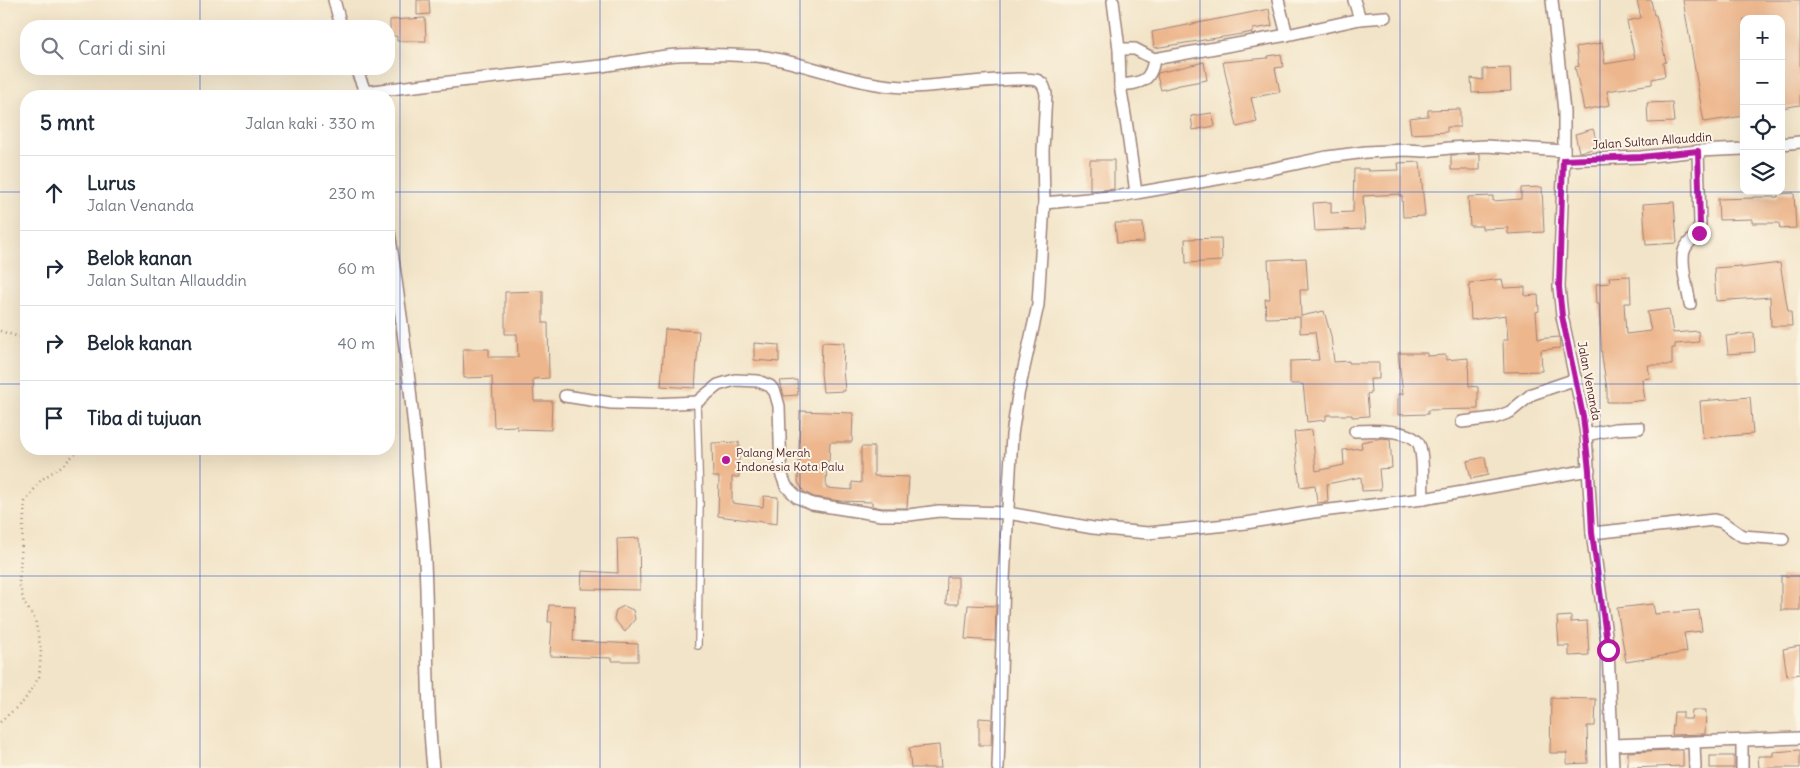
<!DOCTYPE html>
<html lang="id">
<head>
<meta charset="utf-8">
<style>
  :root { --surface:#fff; --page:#f6f6f7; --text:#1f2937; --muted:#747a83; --line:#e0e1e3 }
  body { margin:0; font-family:Delius,sans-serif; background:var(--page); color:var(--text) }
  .controls { position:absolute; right:15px; top:15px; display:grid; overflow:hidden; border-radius:10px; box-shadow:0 5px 20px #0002 }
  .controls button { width:45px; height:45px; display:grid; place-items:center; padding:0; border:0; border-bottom:1px solid var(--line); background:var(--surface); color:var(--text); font:25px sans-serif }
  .stop { position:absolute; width:15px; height:15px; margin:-11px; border:4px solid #b5179e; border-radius:50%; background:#fff }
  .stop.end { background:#b5179e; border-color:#fff; box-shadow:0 1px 5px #0008 }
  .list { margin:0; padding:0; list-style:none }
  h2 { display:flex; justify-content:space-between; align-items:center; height:65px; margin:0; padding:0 20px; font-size:21px }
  h2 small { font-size:16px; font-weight:400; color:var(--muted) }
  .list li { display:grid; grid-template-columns:32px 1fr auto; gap:15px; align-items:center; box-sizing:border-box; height:75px; padding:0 20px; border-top:1px solid var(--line) }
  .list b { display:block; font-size:19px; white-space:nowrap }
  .list p { margin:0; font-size:16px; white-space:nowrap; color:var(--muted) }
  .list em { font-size:16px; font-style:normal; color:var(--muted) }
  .icon { flex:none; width:28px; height:28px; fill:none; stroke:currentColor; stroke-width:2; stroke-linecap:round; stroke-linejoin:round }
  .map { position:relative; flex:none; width:1800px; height:768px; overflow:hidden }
  .search { position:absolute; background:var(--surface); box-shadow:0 5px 20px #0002; left:20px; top:20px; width:375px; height:55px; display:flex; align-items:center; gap:12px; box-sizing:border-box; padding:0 18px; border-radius:20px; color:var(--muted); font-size:19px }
  .panel { position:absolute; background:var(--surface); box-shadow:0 5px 20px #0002; left:20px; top:90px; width:375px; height:365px; border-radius:20px }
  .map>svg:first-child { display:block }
  .building { fill:#edb68c }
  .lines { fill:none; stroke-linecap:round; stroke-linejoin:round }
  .lane-casing { stroke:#9e827a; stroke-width:8 }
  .street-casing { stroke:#9e827a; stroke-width:14 }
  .path { stroke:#9e827a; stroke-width:2.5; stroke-dasharray:1 4; stroke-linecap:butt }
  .lane { stroke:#fff; stroke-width:5.5 }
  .street { stroke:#fff; stroke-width:11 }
  .route { stroke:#b5179e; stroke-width:6 }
  .grid { fill:none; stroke:#1d4ed8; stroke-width:1; stroke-opacity:0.55 }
  .poi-dot { fill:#b5179e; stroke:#fcf5e5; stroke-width:2 }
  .labels { text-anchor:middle; stroke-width:4; stroke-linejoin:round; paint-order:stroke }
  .street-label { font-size:12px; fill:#4a1f2b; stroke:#fcf5e5 }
  .poi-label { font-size:12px; fill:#4a1f2b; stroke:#fcf5e5; text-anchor:start }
</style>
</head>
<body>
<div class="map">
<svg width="1800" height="768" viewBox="0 0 1800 768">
  <rect width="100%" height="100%" fill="#fcf5e5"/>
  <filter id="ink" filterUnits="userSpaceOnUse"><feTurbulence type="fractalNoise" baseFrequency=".02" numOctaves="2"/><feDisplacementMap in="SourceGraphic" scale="10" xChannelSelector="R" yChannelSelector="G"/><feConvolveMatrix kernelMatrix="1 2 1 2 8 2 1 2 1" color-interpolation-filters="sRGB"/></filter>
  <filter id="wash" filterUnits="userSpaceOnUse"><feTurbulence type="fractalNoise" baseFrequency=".0096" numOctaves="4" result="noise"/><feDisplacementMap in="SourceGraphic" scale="20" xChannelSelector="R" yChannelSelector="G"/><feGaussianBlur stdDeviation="1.12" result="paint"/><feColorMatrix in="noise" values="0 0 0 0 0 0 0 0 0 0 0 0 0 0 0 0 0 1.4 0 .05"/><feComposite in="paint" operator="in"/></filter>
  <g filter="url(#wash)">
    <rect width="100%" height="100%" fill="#f2e4c8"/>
    <g id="blocks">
      <!-- building -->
      <g class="building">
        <polygon points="417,0 429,0 430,14 417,15"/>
        <polygon points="1637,0 1651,0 1654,15 1656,15 1666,62 1663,63 1665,76 1652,79 1652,84 1607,91 1610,105 1584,110 1575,67 1579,66 1576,47 1602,43 1605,64 1635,59 1627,21 1641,18"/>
        <polygon points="1683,0 1800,0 1800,105 1781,108 1781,19 1744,19 1744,116 1704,122"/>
        <polygon points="1269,9 1272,26 1253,29 1253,32 1242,34 1154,48 1152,32"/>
        <polygon points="425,18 426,41 397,41 397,36 390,36 390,20"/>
        <polygon points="1281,54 1283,67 1275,68 1280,92 1251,98 1257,122 1237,127 1223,62 1268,58 1268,56"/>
        <polygon points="1204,62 1207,80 1180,85 1161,90 1157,76 1158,73"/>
        <polygon points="1510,68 1511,91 1472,93 1471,78 1483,80 1483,69"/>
        <polygon points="1672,102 1674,122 1648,123 1647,103"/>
        <polygon points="1460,109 1460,127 1447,127 1447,132 1411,134 1409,118 1428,116 1428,110"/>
        <polygon points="1212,113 1215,126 1193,130 1191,116"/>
        <polygon points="1593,129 1599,148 1579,152 1575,134"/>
        <polygon points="1480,154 1480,170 1451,170 1451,155"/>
        <polygon points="1090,160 1114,160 1114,189 1090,191"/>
        <polygon points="1420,162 1425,216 1403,217 1402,196 1400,196 1400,194 1363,196 1365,229 1315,231 1313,203 1331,202 1331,213 1353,212 1354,169 1368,169 1368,171 1399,170 1398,163"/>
        <polygon points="1542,187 1544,232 1508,234 1508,228 1482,229 1482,226 1470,226 1468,197 1493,196 1493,201 1521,199 1521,188"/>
        <polygon points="1794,193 1796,228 1780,229 1779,223 1752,223 1752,219 1719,220 1718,199 1753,198 1753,197 1778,197 1778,194"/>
        <polygon points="1674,202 1677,243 1646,245 1643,204"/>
        <polygon points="1115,223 1143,223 1144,242 1117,243"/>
        <polygon points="1221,238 1222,261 1186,263 1185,239"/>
        <polygon points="1306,258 1308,290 1300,290 1301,316 1324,311 1331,336 1334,362 1349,361 1349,363 1379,363 1379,379 1370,379 1371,393 1367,394 1369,416 1352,417 1352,415 1326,415 1326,420 1307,422 1303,384 1290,384 1290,361 1319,360 1315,332 1300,333 1300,317 1266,318 1265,299 1270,299 1268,260"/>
        <polygon points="1780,263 1788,311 1791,311 1792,326 1771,326 1770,297 1716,301 1714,268 1741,266 1741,268"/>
        <polygon points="1630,276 1631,303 1624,303 1626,334 1651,331 1647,312 1669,309 1673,333 1698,331 1699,342 1675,344 1675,348 1672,348 1672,365 1648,365 1650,378 1642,379 1645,400 1628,402 1607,402 1607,389 1602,357 1599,304 1597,304 1596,284 1610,283 1609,277"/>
        <polygon points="1502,279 1504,288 1525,287 1525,296 1538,295 1539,311 1536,312 1538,339 1559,337 1560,348 1541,350 1542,371 1504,372 1503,340 1508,340 1506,315 1471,320 1469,283"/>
        <polygon points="543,291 543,323 548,323 549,378 533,379 534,401 552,401 551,430 517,429 517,426 494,427 492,377 464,378 463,349 489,349 489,357 518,357 517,334 505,334 505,292"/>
        <polygon points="665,329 699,331 695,388 661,386"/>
        <polygon points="1754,333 1755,352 1728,354 1726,336"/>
        <polygon points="822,342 844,343 843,370 845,391 823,392 821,373"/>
        <polygon points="754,343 779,345 779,362 754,360"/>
        <polygon points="1398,353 1427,353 1427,356 1446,355 1446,360 1468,358 1469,386 1478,387 1478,409 1428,410 1428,414 1398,415 1398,394 1403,394"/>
        <polygon points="797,380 798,395 784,396 780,381"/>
        <polygon points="1750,397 1753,434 1703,438 1700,401"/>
        <polygon points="800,411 853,413 852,442 830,442 829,461 827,461 826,488 852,490 852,482 861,483 861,447 874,447 874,476 909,477 907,508 882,508 872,506 872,502 841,501 814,497 804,492 798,482"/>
        <polygon points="1312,430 1316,471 1344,465 1343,450 1362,448 1361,442 1382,438 1390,439 1392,468 1379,469 1381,490 1362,491 1361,477 1327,484 1328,502 1317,503 1315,485 1300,487 1294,432"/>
        <polygon points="739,442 739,477 732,477 732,503 763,507 764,496 778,497 777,524 718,516 719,477 713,477 712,443"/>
        <polygon points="1485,457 1488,475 1471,479 1467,461"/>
        <polygon points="639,538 640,590 581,589 582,571 618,573 617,539"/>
        <rect x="1781" y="576" width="19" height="34"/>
        <polygon points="947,577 958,577 958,604 946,604"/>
        <polygon points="1653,604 1655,614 1699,610 1702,631 1684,633 1687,652 1626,662 1617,608"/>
        <polygon points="549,605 575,606 573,641 638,644 638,661 612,661 612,658 550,656 552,622 548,622"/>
        <polygon points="968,605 996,606 995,641 965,639"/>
        <polygon points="624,606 633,610 635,619 625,632 614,619 616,610"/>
        <polygon points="1571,616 1571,622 1587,621 1589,655 1569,656 1569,646 1559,646 1557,617"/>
        <polygon points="1800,646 1800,674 1787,676 1783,649"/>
        <polygon points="1551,698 1596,699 1595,726 1587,726 1588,763 1567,764 1567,753 1550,753"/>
        <polygon points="1692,710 1706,710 1705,734 1672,735 1674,712 1683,712 1683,719 1691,719"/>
        <polygon points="979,718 992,719 991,745 979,745"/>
        <polygon points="939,745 941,768 911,768 909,748"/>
        <polygon points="1671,750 1683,750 1683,766 1628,768 1628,752"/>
        <polygon points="1800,750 1800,768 1759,768 1758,756 1773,756 1773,752"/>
        <rect x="1710" y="756" width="24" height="12"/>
      </g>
    </g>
  </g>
  <g filter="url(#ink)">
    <use href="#blocks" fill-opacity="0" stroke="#9e827a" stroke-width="1"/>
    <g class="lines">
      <defs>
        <polyline id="lane" points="697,402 700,502 698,646"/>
        <g id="street">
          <polyline points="334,0 341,26"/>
          <polyline points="1278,0 1287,35"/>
          <polyline points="1354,0 1360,19"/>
          <polyline points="1552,0 1564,111 1564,151 1559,287 1562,316 1583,416 1586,435 1592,533 1608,649 1613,768"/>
          <polyline points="1119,49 1135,49 1154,59 1287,35 1360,19 1385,17"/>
          <polyline points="356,69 367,96"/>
          <path d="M1120,85C1141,83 1151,82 1154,59"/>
          <path d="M366,92C445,82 523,74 602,66C623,63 644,59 666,56C696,53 726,55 756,56C774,57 794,63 812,68C844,77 877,87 911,87C934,87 1026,74 1039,81C1044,84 1045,89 1046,94L1043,151L1044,203L1038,305L1018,395L1012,435L1004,580L998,768"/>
          <polyline points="1781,144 1800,142"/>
          <polyline points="1563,160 1641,157 1698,151 1744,149"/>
          <polyline points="1136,193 1257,172 1327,157 1366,152 1406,150 1424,151 1450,148 1486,146 1564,151"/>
          <polyline points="1044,203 1121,196 1136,193 1127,127 1120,85 1119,49 1113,1"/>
          <path d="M389,232C405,336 417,440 424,544C429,619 425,694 433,768"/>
          <path d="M1690,304C1688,290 1680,264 1684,251C1688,239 1698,239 1700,224L1698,151"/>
          <polyline points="565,396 611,403 653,404 697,402 718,385 735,380 758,381 770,386 775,392 779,406 781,473 786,486 797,497 812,504 881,515 909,515 939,511 1008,513 1093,528 1148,533 1246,523 1313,512 1423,499 1589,470"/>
          <polyline points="1462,422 1494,418 1510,412 1532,394 1576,379"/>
          <path d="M1355,431C1371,430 1416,428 1420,447C1424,462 1422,483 1423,499"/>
          <polyline points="1586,435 1615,429 1639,428"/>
          <polyline points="1592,533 1714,520 1722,522 1742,536 1783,539"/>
          <polyline points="1694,743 1695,768"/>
          <polyline points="1613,745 1800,738"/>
          <polyline points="1742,768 1742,740"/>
        </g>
      </defs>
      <!-- lane casing -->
      <use href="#lane" class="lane-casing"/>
      <!-- street casing -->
      <use href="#street" class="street-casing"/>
      <!-- path -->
      <g class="path">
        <polyline points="0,331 26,339"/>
        <polyline points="389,393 397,393"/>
        <polyline points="0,722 24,701 39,677 41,651 35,619 24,603 19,582 25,502 41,480 63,465 80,449"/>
      </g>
      <!-- lane -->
      <use href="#lane" class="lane"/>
      <!-- street -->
      <use href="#street" class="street"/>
    </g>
  </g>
  <g class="lines" filter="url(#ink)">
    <!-- route -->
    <polyline class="route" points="1608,650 1592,533 1589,470 1583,416 1562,316 1559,287 1563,160 1641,157 1698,151 1700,224 1699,233"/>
  </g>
  <!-- grid -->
  <path class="grid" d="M200,0V26M400,0V768M600,0V768M800,0V768M1000,0V768M1200,0V768M1400,0V768M1600,0V768M200,69V96M0,192H26M389,192H1800M0,384H26M389,384H1800M200,449V768M0,576H1800"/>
  <!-- markers -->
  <circle class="poi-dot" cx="726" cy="460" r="5"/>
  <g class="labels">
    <!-- street labels -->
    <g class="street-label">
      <text transform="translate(1652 141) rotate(-4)" y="4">Jalan Sultan Allauddin</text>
      <text transform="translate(1589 381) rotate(79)" y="4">Jalan Venanda</text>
    </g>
    <!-- poi labels -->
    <g class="poi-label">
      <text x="736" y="457">Palang Merah<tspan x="736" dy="14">Indonesia Kota Palu</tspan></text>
    </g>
  </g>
</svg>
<div class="controls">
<button>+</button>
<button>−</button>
<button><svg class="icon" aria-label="locate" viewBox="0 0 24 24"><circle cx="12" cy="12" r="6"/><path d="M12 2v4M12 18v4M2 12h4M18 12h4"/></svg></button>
<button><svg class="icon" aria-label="layers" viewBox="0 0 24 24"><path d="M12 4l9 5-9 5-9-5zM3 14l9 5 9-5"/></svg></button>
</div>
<div class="stop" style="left:1608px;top:650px"></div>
<div class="stop end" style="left:1699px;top:233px"></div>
<div class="search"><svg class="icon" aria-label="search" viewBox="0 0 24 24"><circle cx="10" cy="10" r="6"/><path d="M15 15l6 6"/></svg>Cari di sini</div>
<section class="panel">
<h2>5 mnt<small>Jalan kaki · 330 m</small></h2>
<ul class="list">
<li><svg class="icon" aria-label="ahead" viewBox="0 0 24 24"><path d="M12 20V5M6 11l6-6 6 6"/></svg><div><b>Lurus</b><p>Jalan Venanda</p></div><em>230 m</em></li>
<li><svg class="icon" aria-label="right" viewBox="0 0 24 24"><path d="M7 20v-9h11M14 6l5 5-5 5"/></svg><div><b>Belok kanan</b><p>Jalan Sultan Allauddin</p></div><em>60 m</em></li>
<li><svg class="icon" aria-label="right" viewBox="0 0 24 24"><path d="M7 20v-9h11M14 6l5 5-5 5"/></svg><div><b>Belok kanan</b></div><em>40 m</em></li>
<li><svg class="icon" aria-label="arrive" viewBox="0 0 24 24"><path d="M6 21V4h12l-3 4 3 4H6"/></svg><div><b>Tiba di tujuan</b></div></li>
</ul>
</section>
</div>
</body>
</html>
